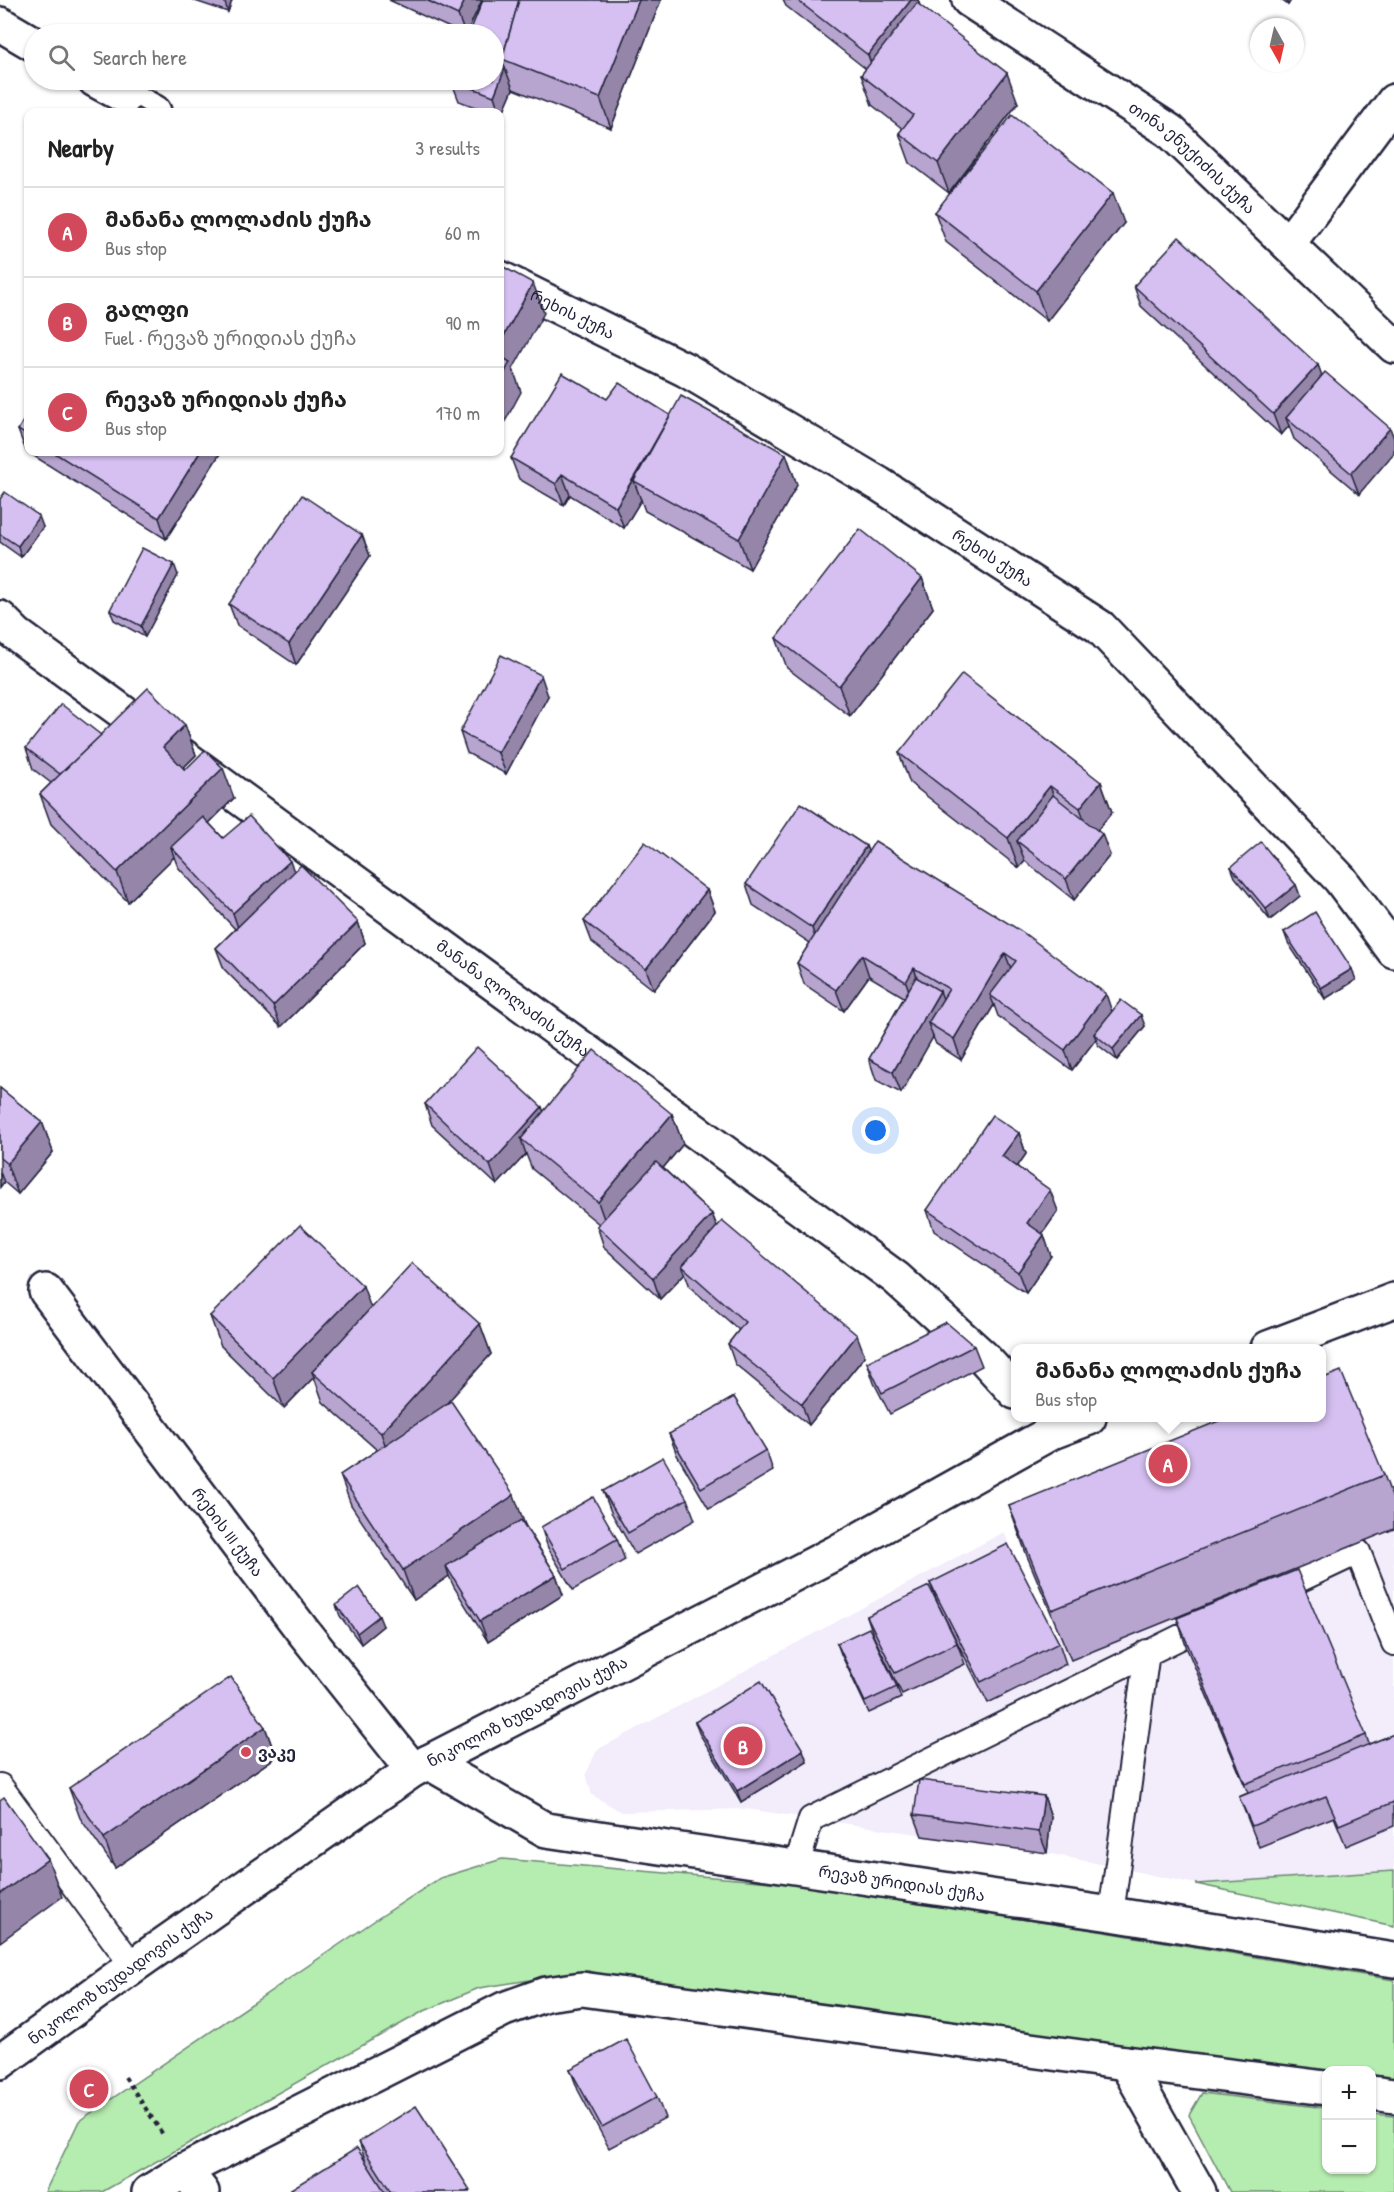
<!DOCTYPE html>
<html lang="en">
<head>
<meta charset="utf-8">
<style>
  :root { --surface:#fff; --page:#f6f6f6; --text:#222; --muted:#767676; --line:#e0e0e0; --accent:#d1495b }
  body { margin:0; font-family:"Patrick Hand","Noto Sans Georgian",sans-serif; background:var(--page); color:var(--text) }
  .controls { position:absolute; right:18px; bottom:18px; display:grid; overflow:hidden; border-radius:12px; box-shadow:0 2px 4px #0004 }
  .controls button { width:54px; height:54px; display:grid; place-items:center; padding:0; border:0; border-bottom:2px solid var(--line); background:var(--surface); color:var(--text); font:30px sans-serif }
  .compass { position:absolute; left:1250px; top:18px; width:54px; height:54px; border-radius:50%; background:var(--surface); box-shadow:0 2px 4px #0004; rotate:172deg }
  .you { position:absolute; left:876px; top:1131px; width:21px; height:21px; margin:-15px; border:4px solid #fff; border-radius:50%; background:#1a73e8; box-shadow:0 0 0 9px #1a73e833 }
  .badge { display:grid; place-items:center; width:39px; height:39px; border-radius:50%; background:var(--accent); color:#fff; font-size:20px; font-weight:700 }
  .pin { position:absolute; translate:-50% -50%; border:3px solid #fff; box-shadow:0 2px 6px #0006 }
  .popup { position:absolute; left:1011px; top:1344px; width:315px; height:78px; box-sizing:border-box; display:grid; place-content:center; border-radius:12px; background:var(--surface); filter:drop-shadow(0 2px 4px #0005); font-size:20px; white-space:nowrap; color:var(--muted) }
  .popup b { font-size:22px; color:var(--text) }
  .popup::after { content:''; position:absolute; left:50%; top:100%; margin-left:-12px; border:12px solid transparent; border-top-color:var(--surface) }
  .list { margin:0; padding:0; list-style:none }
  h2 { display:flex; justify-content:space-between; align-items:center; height:78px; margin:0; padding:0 24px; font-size:26px }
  h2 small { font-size:20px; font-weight:400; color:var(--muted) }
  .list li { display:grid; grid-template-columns:39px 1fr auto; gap:18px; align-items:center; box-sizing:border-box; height:90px; padding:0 24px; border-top:2px solid var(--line) }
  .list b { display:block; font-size:22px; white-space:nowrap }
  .list p { margin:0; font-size:20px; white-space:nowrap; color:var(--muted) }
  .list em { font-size:20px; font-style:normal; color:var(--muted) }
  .icon { flex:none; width:33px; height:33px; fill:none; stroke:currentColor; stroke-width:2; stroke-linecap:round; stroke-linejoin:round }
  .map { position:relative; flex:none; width:1394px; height:2192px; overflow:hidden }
  .search { position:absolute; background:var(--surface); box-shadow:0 2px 4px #0004; left:24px; top:24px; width:480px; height:66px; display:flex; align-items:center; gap:15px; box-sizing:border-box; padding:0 21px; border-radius:33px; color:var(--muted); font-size:22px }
  .panel { position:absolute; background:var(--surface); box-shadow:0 2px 4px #0004; left:24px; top:108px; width:480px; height:348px; border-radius:12px }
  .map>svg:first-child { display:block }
  .built { fill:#f2ecfb }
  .green { fill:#b5ecaf; stroke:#6c8775; stroke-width:1.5 }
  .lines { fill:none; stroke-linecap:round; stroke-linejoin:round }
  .lane-casing { stroke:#22223b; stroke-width:28 }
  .street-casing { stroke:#22223b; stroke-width:38 }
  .secondary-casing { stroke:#22223b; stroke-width:38 }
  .path { stroke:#22223b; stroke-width:4; stroke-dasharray:4.5 4.5; stroke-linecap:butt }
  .lane { stroke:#fff; stroke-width:24 }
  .street { stroke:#fff; stroke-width:33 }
  .secondary { stroke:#fff; stroke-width:33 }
  .wall { fill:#b7a5cf; stroke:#22223b; stroke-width:1.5 }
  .shaded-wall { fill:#9586a9; stroke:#22223b; stroke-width:1.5 }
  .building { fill:#d5c0f1; stroke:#22223b; stroke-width:1.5 }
  .poi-dot { fill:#d1495b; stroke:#fff; stroke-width:2 }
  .labels { text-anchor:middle; stroke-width:6; stroke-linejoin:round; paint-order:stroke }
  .street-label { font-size:16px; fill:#22223b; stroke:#fff }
  .poi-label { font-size:16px; font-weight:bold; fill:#22223b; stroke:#fff; text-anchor:start }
</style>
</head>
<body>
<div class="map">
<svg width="1394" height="2192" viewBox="0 0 1394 2192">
  <rect width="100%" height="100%" fill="#fff"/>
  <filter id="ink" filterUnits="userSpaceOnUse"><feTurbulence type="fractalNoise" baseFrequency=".0167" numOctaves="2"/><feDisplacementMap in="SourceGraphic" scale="12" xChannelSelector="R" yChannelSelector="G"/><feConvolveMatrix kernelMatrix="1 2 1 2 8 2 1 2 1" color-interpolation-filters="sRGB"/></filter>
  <g filter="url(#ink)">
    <!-- built -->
    <polygon class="built" points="1394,1493 1394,1871 1196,1884 1047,1853 746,1809 622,1812 592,1795 586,1774 597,1750 1004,1532 1052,1638"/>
    <!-- green -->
    <g class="green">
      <polygon points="502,1859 794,1884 1105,1932 1394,1980 1394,2081 1372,2079 1372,2070 1326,2070 1326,2073 627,1980 588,1971 479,1988 422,2012 102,2192 45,2192 79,2121 374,1921 440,1878"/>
      <polygon points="1394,1871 1394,1926 1196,1884"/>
      <polygon points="1202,2093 1326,2108 1326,2170 1372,2170 1372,2114 1394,2116 1394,2192 1230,2192 1189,2115"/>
    </g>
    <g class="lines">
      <defs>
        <g id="lane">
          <polyline points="1271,1593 1358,1552 1394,1643"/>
          <polyline points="0,1786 133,1966"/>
          <polyline points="796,1867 811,1819 1213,1621"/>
          <polyline points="1111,1914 1147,1652"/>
        </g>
        <g id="street">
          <path id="s1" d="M969,0L1170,131L1394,346"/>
          <polyline points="0,24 34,44"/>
          <polyline points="95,80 154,112"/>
          <polyline points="1288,244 1394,101"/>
          <path id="s2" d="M500,278L686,370L879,484L1100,627L1340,879L1394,951"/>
          <path id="s3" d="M0,618L16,634L896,1278L982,1356L1015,1392"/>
          <path id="s4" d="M46,1291L302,1630L413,1770"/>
          <polyline points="1126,2063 1199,2192"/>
          <polyline points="1372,2093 1394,2096"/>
          <polyline points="185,2170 504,2009 546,1994 582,1989 1126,2063 1326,2088"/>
          <polyline points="149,2192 185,2170 202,2192"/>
        </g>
        <g id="secondary">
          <polyline points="1268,1348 1394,1300"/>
          <path id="s5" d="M428,1762L546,1830L1111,1914L1394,1960"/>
          <path id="s6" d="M0,2062L133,1966L413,1770L835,1553L1052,1432L1089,1418"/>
        </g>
      </defs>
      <!-- lane casing -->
      <use href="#lane" class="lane-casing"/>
      <!-- street casing -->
      <use href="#street" class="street-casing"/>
      <!-- secondary casing -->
      <use href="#secondary" class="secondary-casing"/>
      <!-- path -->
      <polyline class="path" points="125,2077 164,2136"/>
      <!-- lane -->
      <use href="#lane" class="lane"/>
      <!-- street -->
      <use href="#street" class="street"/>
      <!-- secondary -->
      <use href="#secondary" class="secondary"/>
    </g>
    <!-- wall -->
    <g class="wall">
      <polygon points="192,0 232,0 228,12"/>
      <polygon points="389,0 482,0 466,34 463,34"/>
      <polygon points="483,0 661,0 611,128 513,89 501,117 500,116 500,112 489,112 459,101 451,80"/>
      <polygon points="783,0 918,0 920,6 1018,103 949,193 910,163 899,133 903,129 872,105 861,75 866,69 786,6"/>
      <polygon points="1281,0 1291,0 1288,5"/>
      <polygon points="935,212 1124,223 1047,321 946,242"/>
      <polygon points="1134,286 1318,365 1359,494 1294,439 1289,426 1281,435 1141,306"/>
      <polygon points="607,399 670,415 786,454 797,485 750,569 645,511 641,500 624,528 570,495 564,505 519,479 511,458"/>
      <polygon points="28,413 28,452 221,452 166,539 26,451 18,430"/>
      <polygon points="0,499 43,527 21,557 0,542"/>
      <polygon points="362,535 370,556 296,665 237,625 229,604"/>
      <polygon points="178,575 145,637 114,620 110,610"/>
      <polygon points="922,578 933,608 850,716 787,668 776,638"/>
      <polygon points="548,696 506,774 467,753 460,732"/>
      <polygon points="185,725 196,755 183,768 234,798 209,823 223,838 294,872 358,922 365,943 281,1027 224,969 216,948 235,929 178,867 174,857 128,902 51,824 40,794 51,783 33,769 26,748 101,735"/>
      <polygon points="899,753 1101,782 1112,812 1097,830 1110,855 1074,900 1025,861 1019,868 910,783"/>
      <polygon points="866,846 868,852 1112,1011 1145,1026 1117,1060 1098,1045 1096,1039 1072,1070 998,1016 994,1005 961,1060 936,1044 933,1037 901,1093 876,1080 869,1059 904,997 869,976 844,1011 804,984 797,963 810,943 753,905 746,884"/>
      <polygon points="1231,867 1296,885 1300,896 1270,920 1235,877"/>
      <polygon points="707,890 715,911 654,990 592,942 584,921"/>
      <polygon points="1284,932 1356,980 1325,999 1288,943"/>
      <polygon points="0,1088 42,1122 53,1152 18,1194 4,1182 0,1187"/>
      <polygon points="425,1104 544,1111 672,1114 683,1144 663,1168 712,1214 717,1226 865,1356 809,1425 735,1364 728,1344 739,1330 690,1287 685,1273 660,1299 604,1247 597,1226 599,1224 532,1169 526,1154 497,1185 432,1125"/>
      <polygon points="1019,1133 1026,1154 1017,1167 1058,1211 1042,1234 1051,1256 1026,1293 934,1231 927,1210"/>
      <polygon points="371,1308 480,1324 491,1354 444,1406 525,1525 556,1575 563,1595 488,1642 454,1587 449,1576 414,1600 351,1505 340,1475 377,1450 323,1402 314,1377 284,1408 221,1346 210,1316"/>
      <polygon points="974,1346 982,1366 890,1414 874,1383 867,1362"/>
      <polygon points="669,1434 766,1450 773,1471 709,1509 677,1455"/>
      <polygon points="1384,1475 1394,1502 1394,1529 1071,1660 1027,1556 1009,1506"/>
      <polygon points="603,1491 687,1499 695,1520 635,1554 611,1512"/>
      <polygon points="541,1527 617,1539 625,1560 573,1590 548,1548"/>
      <polygon points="930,1583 1059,1643 1066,1664 988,1703 939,1606 957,1643 965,1664 902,1694 874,1637 867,1616 938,1604"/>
      <polygon points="336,1605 383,1626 361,1644 340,1616"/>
      <polygon points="1177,1618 1366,1735 1369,1744 1394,1734 1394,1826 1346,1846 1334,1817 1259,1847 1239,1797 1248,1793 1187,1649"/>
      <polygon points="837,1643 897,1687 901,1698 869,1713 841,1654"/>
      <polygon points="695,1722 807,1761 741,1802 699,1733"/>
      <polygon points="265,1727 276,1757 115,1868 80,1818 69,1788"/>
      <polygon points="1044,1796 1051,1817 1047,1853 922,1836 914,1815"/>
      <polygon points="570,2069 657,2097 665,2118 609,2148 578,2090"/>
      <polygon points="359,2142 471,2192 292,2192 291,2189 366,2162"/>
    </g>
    <!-- shaded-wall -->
    <g class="shaded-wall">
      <polygon points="224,0 232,0 228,12"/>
      <polygon points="465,0 482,0 466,34 465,34 458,15"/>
      <polygon points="639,0 661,0 611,128 600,98"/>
      <polygon points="911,0 918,0 923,15 875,76 868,55"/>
      <polygon points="1286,0 1291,0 1288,5"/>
      <polygon points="505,68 513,89 501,117 494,96"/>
      <polygon points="1007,73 1018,103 949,193 938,163"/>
      <polygon points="1113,193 1124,223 1047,321 1036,291"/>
      <polygon points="533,283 544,313 513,369 521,392 502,427 500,420 500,343"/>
      <polygon points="1318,365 1326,386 1286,418 1289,426 1281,435 1273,414"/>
      <polygon points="672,416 634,481 641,500 624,528 616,507"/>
      <polygon points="1390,428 1394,438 1394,453 1359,494 1351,473"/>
      <polygon points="200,452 221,452 166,539 159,518"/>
      <polygon points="786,454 797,485 750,569 739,539"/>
      <polygon points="562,474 570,495 564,505 556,484"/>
      <polygon points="39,516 43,527 21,557 18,546"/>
      <polygon points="362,535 370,556 296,665 289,644"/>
      <polygon points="174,564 178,575 145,637 141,626"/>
      <polygon points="922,578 933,608 850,716 839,686"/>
      <polygon points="541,675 548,696 506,774 498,753"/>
      <polygon points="185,725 196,755 174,777 163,747"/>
      <polygon points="223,768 234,798 178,854 171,847 174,857 128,902 117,872"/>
      <polygon points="1101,782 1112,812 1091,838 1080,808"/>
      <polygon points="1050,786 1061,816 1017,841 1025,861 1019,868 1008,838"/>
      <polygon points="1102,834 1110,855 1074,900 1066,879"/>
      <polygon points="866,846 874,867 819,949 812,928"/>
      <polygon points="290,861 298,882 240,934 233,913"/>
      <polygon points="1296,885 1300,896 1270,920 1266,909"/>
      <polygon points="707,890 715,911 654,990 646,969"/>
      <polygon points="358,922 365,943 281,1027 273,1006"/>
      <polygon points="1005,953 1013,974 990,995 994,1005 961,1060 954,1039"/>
      <polygon points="862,955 869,976 844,1011 836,990"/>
      <polygon points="914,968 921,989 913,1003 906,982"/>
      <polygon points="1352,969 1356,980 1325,999 1321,988"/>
      <polygon points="940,991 948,1012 928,1023 933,1037 901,1093 893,1072"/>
      <polygon points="1106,994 1113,1015 1094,1034 1096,1039 1072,1070 1065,1050"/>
      <polygon points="1141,1015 1145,1026 1117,1060 1113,1049"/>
      <polygon points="542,1107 550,1128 521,1139 526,1154 497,1185 490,1165"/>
      <polygon points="672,1114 683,1144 609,1233 598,1202"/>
      <polygon points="42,1122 53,1152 18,1194 7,1164"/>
      <polygon points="1019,1133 1026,1154 1010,1177 1002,1156"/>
      <polygon points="0,1172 4,1182 0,1187"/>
      <polygon points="1050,1190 1058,1211 1035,1244 1027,1223"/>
      <polygon points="712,1214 720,1235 682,1266 685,1273 660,1299 653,1278"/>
      <polygon points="1044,1235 1051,1256 1026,1293 1018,1272"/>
      <polygon points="363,1286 374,1317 312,1372 314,1377 284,1408 273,1378"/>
      <polygon points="480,1324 491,1354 392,1464 381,1433"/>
      <polygon points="857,1335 865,1356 809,1425 802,1404"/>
      <polygon points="514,1495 525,1525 446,1566 449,1576 414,1600 403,1570"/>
      <polygon points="556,1575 563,1595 488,1642 480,1621"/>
      <polygon points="379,1616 383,1626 361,1644 357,1633"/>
      <polygon points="265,1727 276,1757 115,1868 104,1838"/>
      <polygon points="803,1750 807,1761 741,1802 737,1791"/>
      <polygon points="1044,1796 1051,1817 1047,1853 1039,1832"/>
      <polygon points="48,1859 62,1897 0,1942 0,1894"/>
    </g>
    <!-- building -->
    <g class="building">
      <polygon points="426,0 465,0 458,15"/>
      <polygon points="483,0 519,0 502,59 505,68 494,96 451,80 494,80 494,34 469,34"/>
      <polygon points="519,0 639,0 600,98 502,59"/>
      <polygon points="797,0 911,0 868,55"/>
      <polygon points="917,3 1007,73 938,163 899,133 913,115 861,75"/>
      <polygon points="138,108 145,112 135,112"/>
      <polygon points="1012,115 1113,193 1036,291 935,212"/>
      <polygon points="1179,237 1318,365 1273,414 1134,286"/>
      <polygon points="500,265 533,283 500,343"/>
      <polygon points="500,356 510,362 500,382"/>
      <polygon points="1325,372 1390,428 1351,473 1286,418"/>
      <polygon points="562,373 607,399 619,383 670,415 648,454 616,507 562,474 556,484 511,458"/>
      <polygon points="681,396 786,454 739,539 634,481"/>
      <polygon points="28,413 28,436 18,430"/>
      <polygon points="53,452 200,452 159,518"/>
      <polygon points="5,492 39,516 18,546 0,534 0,499"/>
      <polygon points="302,495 362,535 289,644 229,604"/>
      <polygon points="860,529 922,578 839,686 776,638"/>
      <polygon points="142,548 174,564 141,626 110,610"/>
      <polygon points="501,655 541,675 498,753 460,732"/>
      <polygon points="962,674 1101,782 1080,808 1050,786 1008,838 899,753"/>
      <polygon points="148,688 185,725 163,747 185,770 205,750 223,768 117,872 40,794"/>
      <polygon points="61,704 101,735 60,774 26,748"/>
      <polygon points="1053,795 1102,834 1066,879 1017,841"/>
      <polygon points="801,803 866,846 812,928 746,884"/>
      <polygon points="249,816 290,861 233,913 171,847 203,817 223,838"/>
      <polygon points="875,841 1021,931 1106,994 1065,1050 990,995 1016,961 1005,953 954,1039 928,1023 949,989 914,968 906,982 862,955 836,990 797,963"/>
      <polygon points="645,842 707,890 646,969 584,921"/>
      <polygon points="1261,842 1296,885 1266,909 1231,867"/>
      <polygon points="301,865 358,922 273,1006 216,948"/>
      <polygon points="1315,912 1352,969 1321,988 1284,932"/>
      <polygon points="916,977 940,991 893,1072 869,1059"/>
      <polygon points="1121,1000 1141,1015 1113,1049 1094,1034"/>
      <polygon points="477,1047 542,1107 490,1165 425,1104"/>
      <polygon points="594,1050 672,1114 598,1202 521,1139"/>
      <polygon points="0,1088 42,1122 7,1164 0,1158"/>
      <polygon points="992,1115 1019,1133 1002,1156 1050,1190 1027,1223 1044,1235 1018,1272 927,1210"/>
      <polygon points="656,1162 712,1214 653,1278 597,1226"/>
      <polygon points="722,1221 857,1335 802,1404 728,1344 745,1322 682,1266"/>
      <polygon points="300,1225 363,1286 273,1378 210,1316"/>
      <polygon points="412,1263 480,1324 381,1433 312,1372"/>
      <polygon points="946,1322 974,1346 882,1393 867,1362"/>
      <polygon points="1341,1371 1384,1475 1052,1610 1009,1506 1226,1418 1321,1418 1321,1379"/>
      <polygon points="734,1397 766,1450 701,1488 669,1434"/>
      <polygon points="451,1401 514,1495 403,1570 340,1475"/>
      <polygon points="663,1457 687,1499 628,1533 603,1491"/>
      <polygon points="593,1497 617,1539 565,1569 541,1527"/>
      <polygon points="521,1520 556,1575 480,1621 446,1566"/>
      <polygon points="1008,1544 1059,1643 981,1682 930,1583"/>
      <polygon points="1297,1570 1366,1735 1245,1784 1177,1618"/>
      <polygon points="929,1586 957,1643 895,1673 867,1616"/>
      <polygon points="359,1587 379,1616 357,1633 336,1605"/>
      <polygon points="869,1628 897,1687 865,1702 837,1643"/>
      <polygon points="231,1677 265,1727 104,1838 69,1788"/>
      <polygon points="761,1681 803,1750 737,1791 695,1722"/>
      <polygon points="1394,1734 1394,1802 1339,1825 1326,1796 1252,1826 1239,1797"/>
      <polygon points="919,1780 1044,1796 1039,1832 914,1815"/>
      <polygon points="4,1797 48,1859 0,1894 0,1800"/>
      <polygon points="626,2039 657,2097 602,2127 570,2069"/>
      <polygon points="416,2106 470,2190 466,2192 391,2192 359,2142"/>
      <polygon points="357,2148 385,2192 293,2192 291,2189"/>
    </g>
  </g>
  <!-- markers -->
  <circle class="poi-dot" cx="246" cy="1752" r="6"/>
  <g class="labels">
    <!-- street labels -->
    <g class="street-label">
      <text dy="6" stroke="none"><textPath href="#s1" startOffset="274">თინა ენუქიძის ქუჩა</textPath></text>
      <text dy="6" stroke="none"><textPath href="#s2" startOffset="81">რეხის ქუჩა</textPath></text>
      <text dy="6" stroke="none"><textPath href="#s2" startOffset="567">რეხის ქუჩა</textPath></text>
      <text dy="6" stroke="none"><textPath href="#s3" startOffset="639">მანანა ლოლაძის ქუჩა</textPath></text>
      <text dy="6" stroke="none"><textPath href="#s4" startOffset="302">რეხის III ქუჩა</textPath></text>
      <text dy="6" stroke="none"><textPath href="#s6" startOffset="634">ნიკოლოზ ხუდადოვის ქუჩა</textPath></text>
      <text dy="6" stroke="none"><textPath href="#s5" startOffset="496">რევაზ ურიდიას ქუჩა</textPath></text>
      <text dy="6" stroke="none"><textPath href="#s6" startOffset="148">ნიკოლოზ ხუდადოვის ქუჩა</textPath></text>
    </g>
    <!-- poi labels -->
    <g class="poi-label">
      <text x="258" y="1758">ვაკე</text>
    </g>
  </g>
</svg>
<div class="controls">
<button>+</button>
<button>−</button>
</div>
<svg class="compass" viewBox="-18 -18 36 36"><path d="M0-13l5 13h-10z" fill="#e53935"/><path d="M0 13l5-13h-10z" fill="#767676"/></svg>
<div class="you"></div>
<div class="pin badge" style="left:1168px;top:1464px">A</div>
<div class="popup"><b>მანანა ლოლაძის ქუჩა</b>Bus stop</div>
<div class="pin badge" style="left:743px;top:1746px">B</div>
<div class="pin badge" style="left:89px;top:2089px">C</div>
<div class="search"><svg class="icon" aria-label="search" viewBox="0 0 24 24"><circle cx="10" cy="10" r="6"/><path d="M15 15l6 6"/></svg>Search here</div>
<section class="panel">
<h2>Nearby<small>3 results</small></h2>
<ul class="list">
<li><span class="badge">A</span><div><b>მანანა ლოლაძის ქუჩა</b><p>Bus stop</p></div><em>60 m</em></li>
<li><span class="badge">B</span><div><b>გალფი</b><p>Fuel · რევაზ ურიდიას ქუჩა</p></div><em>90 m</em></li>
<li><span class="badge">C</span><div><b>რევაზ ურიდიას ქუჩა</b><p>Bus stop</p></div><em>170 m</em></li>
</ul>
</section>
</div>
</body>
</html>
